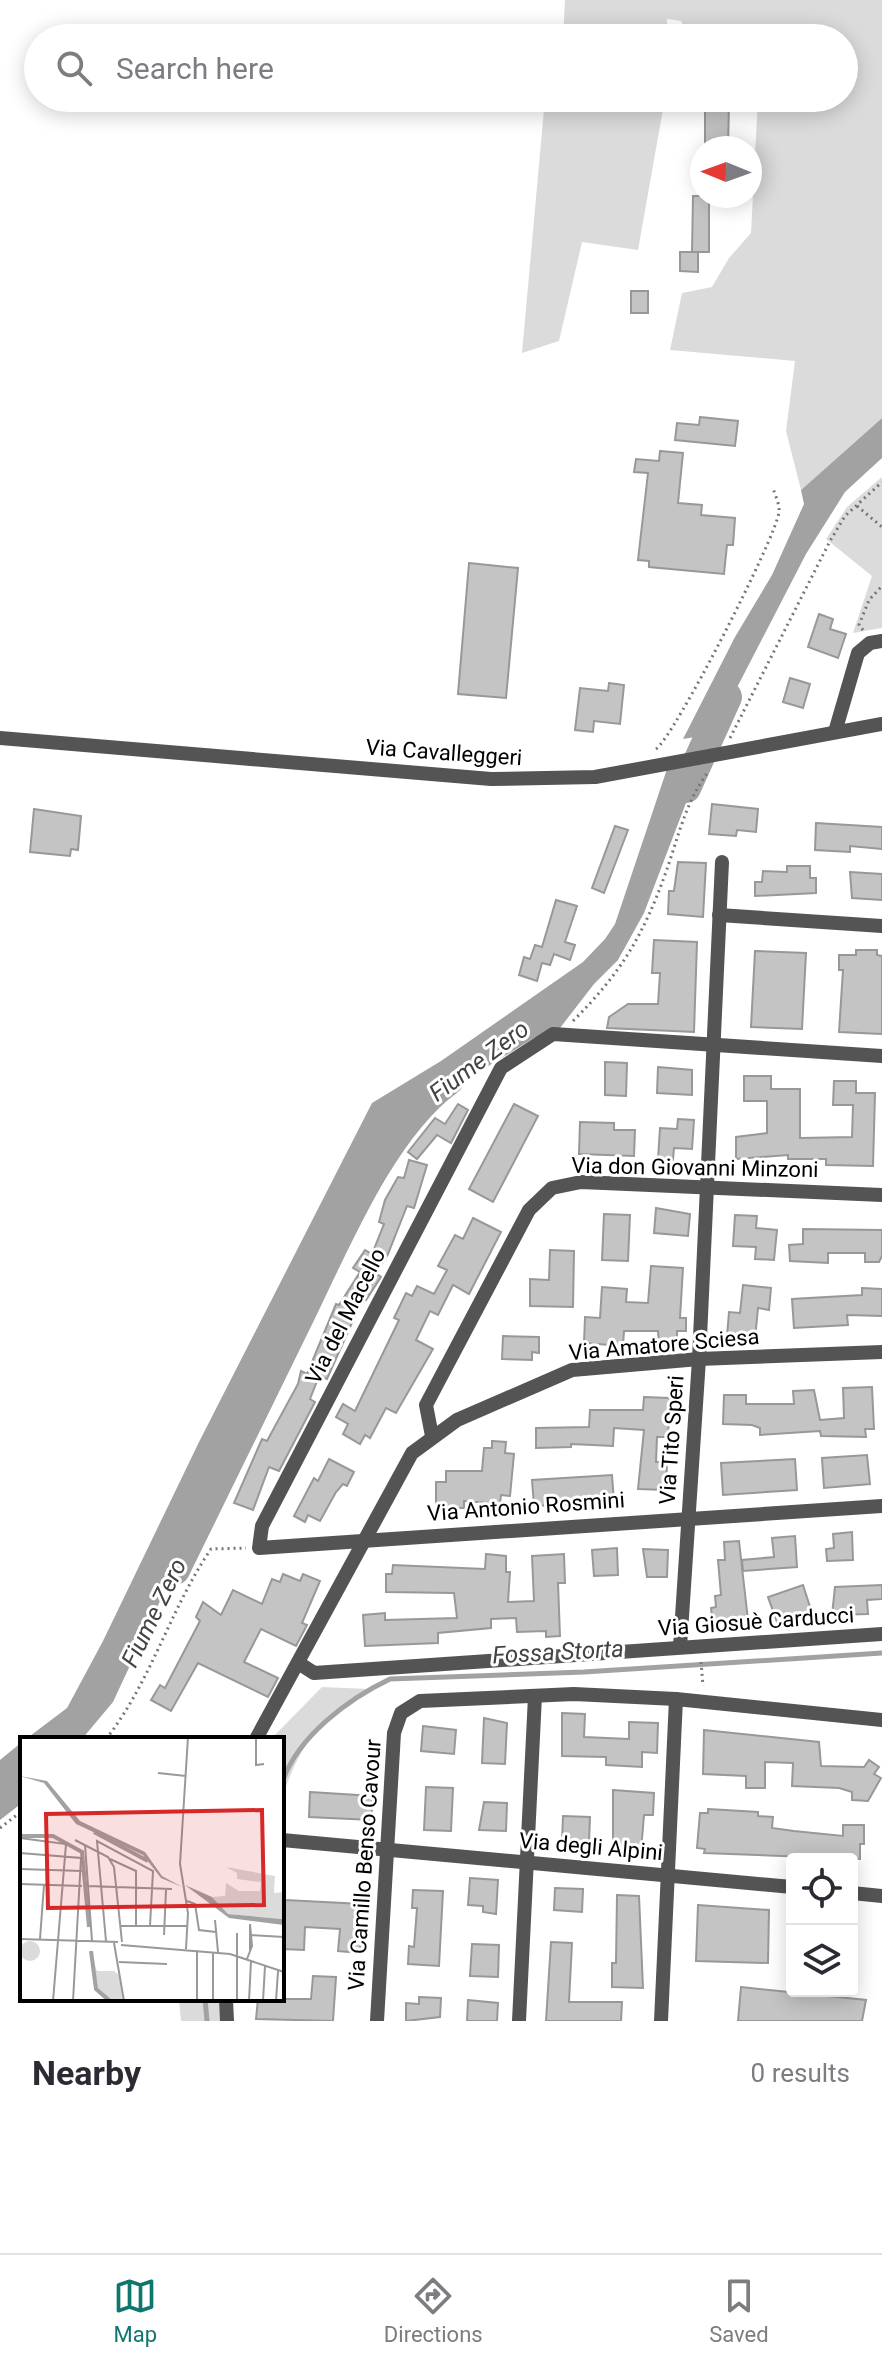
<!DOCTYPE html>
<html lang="en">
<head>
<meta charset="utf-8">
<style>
  :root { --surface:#fff; --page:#f7f7f7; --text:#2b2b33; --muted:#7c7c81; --line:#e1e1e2; --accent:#0f766e }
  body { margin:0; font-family:Roboto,sans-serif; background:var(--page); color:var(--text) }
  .controls { position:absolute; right:24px; bottom:24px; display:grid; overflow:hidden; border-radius:8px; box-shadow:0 4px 20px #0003 }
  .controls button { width:72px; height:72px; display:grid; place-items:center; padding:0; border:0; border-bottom:2px solid var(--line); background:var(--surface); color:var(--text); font:40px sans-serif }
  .compass { position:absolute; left:690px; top:136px; width:72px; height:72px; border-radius:50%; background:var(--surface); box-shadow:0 4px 20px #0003; rotate:271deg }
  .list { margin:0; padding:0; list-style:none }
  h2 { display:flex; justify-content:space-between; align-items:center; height:104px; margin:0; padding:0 32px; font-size:34px }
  h2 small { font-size:26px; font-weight:400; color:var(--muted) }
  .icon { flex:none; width:44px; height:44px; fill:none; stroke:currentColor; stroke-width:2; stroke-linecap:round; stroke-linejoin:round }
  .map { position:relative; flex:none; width:882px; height:2021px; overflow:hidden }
  .search { position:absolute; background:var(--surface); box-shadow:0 4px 20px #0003; left:24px; right:24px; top:24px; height:88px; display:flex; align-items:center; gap:20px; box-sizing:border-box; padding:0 28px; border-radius:44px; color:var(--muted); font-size:30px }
  .sheet { height:232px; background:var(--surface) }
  nav { display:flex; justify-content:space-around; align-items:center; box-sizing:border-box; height:112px; border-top:2px solid var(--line); background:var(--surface); font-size:22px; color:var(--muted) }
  nav a { display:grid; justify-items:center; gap:4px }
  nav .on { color:var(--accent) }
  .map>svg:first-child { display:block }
  .green { fill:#dbdbdb }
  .water { fill:#a2a2a2 }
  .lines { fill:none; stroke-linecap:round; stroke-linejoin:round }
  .stream { stroke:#a2a2a2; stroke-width:5 }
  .river { stroke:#a2a2a2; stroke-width:30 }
  .building { fill:#c4c4c4; stroke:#989898; stroke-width:2 }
  .path { stroke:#767676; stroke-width:3; stroke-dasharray:2 4; stroke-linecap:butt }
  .minor { stroke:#545454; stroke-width:14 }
  .labels { text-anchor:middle; stroke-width:6; stroke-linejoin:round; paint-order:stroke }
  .street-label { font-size:22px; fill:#000; stroke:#fff }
  .water-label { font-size:24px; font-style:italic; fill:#434343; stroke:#fff }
  .inset-river { fill:none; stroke:#a2a2a2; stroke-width:4 }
  .inset-road { fill:none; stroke:#999; stroke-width:2 }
  .view { fill:#d62828; fill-opacity:0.15; stroke:#d62828; stroke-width:4 }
  .inset-edge { fill:none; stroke:#000; stroke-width:4 }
</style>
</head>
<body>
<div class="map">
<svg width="882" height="2021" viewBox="0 0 882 2021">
  <rect width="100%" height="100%" fill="#fff"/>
  <!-- green -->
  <g class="green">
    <polygon points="565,0 882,0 882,418 801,490 786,431 795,361 670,350 682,293 712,287 729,258 751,233 758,98 844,98 844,38 761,38 761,34 746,36 710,26 684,28 681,21 667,19 668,38 563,38"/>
    <polygon points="545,98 665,98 638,250 582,242 559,341 522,353"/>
    <polygon points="882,477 882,628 853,633 872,576 826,539 847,507"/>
    <path d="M322,1687L369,1689C362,1699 348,1703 338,1710C308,1734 294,1762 282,1798V1739H271Z"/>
    <polygon points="179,1999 219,1999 221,2021 181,2021"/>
  </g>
  <!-- water -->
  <g class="water">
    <polygon points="882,418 882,458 845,492 806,554 713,734 683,739 735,637 772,575 804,504 801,490"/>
    <polygon points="702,761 644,913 618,960 594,984 560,1028 534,1038 400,1120 241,1427 113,1702 82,1739 26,1739 67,1708 103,1641 199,1442 372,1103 441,1061 583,962 605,939 615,924 668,766"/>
    <polygon points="22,1742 22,1803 0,1820 0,1760"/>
  </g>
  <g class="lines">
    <!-- stream -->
    <g class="stream">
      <path d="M282,1783C297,1737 348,1699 390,1679L584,1672L882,1653"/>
      <polyline points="205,1999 207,2021"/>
    </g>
    <!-- river -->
    <g class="river">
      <polyline points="686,788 727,697"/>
      <path d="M175,1570C216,1486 257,1403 298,1319C334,1246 381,1129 449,1080"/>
    </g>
  </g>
  <!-- building -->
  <g class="building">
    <polygon points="705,98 729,102 728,148 705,148"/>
    <polygon points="693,196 709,196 709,252 692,252"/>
    <polygon points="680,252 698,252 698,272 680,271"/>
    <rect x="631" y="291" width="17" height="22"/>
    <polygon points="700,417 738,421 735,446 675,440 677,423 699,425"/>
    <polygon points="660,451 683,453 678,503 702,505 701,515 735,518 733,545 727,545 724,574 649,567 649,561 638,560 648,473 634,472 636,459 659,461"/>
    <polygon points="469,563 518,568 506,698 458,694"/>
    <polygon points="819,614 833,619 830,629 846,634 838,658 808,647"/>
    <polygon points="790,678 810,684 803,708 783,702"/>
    <polygon points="609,683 624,685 620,724 594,721 593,732 575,730 580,688 608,691"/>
    <polygon points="712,804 758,809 756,832 737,830 736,836 709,834"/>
    <polygon points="34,809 81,816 78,850 71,849 70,856 30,852"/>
    <polygon points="816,823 882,827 882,849 850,846 850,852 815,850"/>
    <polygon points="615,826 628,830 604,893 592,888"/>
    <polygon points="678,862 706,863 703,917 668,914 669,891 674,891"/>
    <polygon points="787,866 810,866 810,878 816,878 816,893 755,896 755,882 762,882 763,871 787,872"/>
    <polygon points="850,872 882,874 882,900 852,898"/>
    <polygon points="556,900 577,906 565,942 575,945 570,960 554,954 550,965 542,963 537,981 519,975 524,957 530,959 535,945 542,947"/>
    <polygon points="654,940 697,942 694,1032 607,1028 609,1017 628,1004 658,1004 660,973 652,973"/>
    <polygon points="856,950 877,950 877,955 882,956 882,1034 839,1032 843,970 839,970 839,955 856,955"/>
    <polygon points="755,951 806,953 802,1029 751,1027"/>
    <polygon points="605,1062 627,1063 626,1096 605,1095"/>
    <polygon points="658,1067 692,1070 692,1095 657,1093"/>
    <polygon points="744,1076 771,1076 771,1089 800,1089 800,1138 852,1137 853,1105 833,1105 834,1081 856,1081 856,1093 875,1093 873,1166 826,1165 826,1159 788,1159 788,1155 736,1159 736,1137 767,1133 767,1101 744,1101"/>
    <polygon points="458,1104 468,1110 451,1143 437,1135 417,1159 408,1152 435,1118 445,1124"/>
    <polygon points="514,1104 538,1116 493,1202 469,1189"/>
    <polygon points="678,1119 694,1120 692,1149 674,1148 673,1160 658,1159 660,1128 677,1129"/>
    <polygon points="580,1122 614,1123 614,1130 635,1130 634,1156 579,1154"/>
    <polygon points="409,1160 427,1165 414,1208 407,1206 388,1254 376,1273 381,1277 366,1300 363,1298 327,1379 319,1376 310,1399 315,1402 279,1471 269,1467 253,1510 234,1503 262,1439 267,1441 298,1384 301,1371 307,1374 336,1304 339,1305 360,1272 353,1268 365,1250 372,1254 384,1224 379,1222 385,1200 398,1177 404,1178"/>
    <polygon points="656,1208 690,1214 688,1236 654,1233"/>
    <polygon points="604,1214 630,1215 628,1261 602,1260"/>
    <polygon points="735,1215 757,1216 756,1228 777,1230 774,1260 755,1259 756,1247 733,1246"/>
    <polygon points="473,1218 501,1232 469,1294 453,1285 438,1315 430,1311 416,1340 433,1349 396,1413 386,1408 370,1438 365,1435 360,1444 343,1434 348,1424 336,1417 343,1404 355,1411 399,1320 394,1318 406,1293 412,1296 417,1286 434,1294 447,1270 438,1266 455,1235 463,1239"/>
    <polygon points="803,1229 882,1230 882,1256 879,1262 865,1262 865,1253 828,1253 828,1263 790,1261 789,1245 803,1244"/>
    <polygon points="550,1250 574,1251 573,1307 530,1306 530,1279 549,1280"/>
    <polygon points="651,1266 683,1268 680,1318 686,1318 686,1331 677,1331 677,1345 659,1345 658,1331 624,1331 623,1346 584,1343 585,1317 600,1318 602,1287 627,1289 626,1302 648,1303"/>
    <polygon points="743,1285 771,1288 769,1310 758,1308 755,1339 727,1336 729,1312 740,1313"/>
    <polygon points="862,1288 882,1289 882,1316 847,1315 848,1325 794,1328 792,1299 862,1295"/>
    <polygon points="503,1336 539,1337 539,1353 532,1352 532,1360 502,1359"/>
    <polygon points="872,1387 874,1429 865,1429 866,1437 821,1436 820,1431 760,1435 760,1428 752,1425 723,1424 724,1395 746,1395 746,1404 794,1404 793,1391 814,1390 820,1420 844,1418 843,1388"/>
    <polygon points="644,1397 670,1398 668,1437 657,1437 656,1462 667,1462 666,1490 638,1489 644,1430 614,1428 613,1446 571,1444 571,1447 536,1448 536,1428 589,1427 590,1410 643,1410"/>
    <polygon points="492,1441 506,1442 505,1453 514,1454 510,1496 501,1495 500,1504 464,1501 464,1508 436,1508 436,1482 446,1482 446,1471 482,1471 484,1448 492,1448"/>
    <polygon points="867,1455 870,1484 824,1488 822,1458"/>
    <polygon points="329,1459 354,1472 347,1486 343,1484 336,1492 320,1521 308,1515 305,1522 294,1516 314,1478 318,1481"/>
    <polygon points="795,1459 797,1490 723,1495 721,1463"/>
    <polygon points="612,1475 614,1502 534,1506 532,1480"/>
    <polygon points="852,1532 853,1560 827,1561 826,1549 834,1548 833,1534"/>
    <polygon points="795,1536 797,1567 743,1571 742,1560 774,1557 772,1538"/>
    <polygon points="739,1541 748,1620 713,1624 711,1608 716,1607 715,1596 721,1595 718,1560 725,1560 724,1542"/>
    <polygon points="617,1548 618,1575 594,1576 592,1550"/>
    <polygon points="643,1549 668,1550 667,1577 647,1577"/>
    <polygon points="486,1554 506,1556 506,1572 510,1572 508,1602 534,1601 532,1556 564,1554 565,1583 558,1583 560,1636 546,1637 546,1631 517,1632 516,1618 491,1619 491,1628 438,1633 438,1643 365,1646 363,1615 385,1613 385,1620 457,1618 454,1593 386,1592 386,1574 392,1574 393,1565 485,1569"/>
    <polygon points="283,1574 300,1581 303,1574 320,1581 302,1623 307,1625 296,1646 261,1629 244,1662 278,1678 268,1697 198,1663 171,1711 151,1700 160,1685 165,1688 200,1621 196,1617 203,1602 221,1615 233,1590 262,1604 272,1579 280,1582"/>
    <polygon points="803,1585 811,1610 777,1622 768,1597"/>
    <polygon points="882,1585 882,1599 867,1600 868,1614 832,1615 835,1587"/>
    <polygon points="562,1713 585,1714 584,1737 629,1739 629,1722 658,1723 657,1753 642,1752 642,1767 606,1765 606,1757 562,1756"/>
    <polygon points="484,1718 507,1723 505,1764 482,1763"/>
    <polygon points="423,1726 456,1730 454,1754 421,1751"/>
    <polygon points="704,1730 819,1742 821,1766 864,1767 869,1760 879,1767 874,1774 881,1778 868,1801 852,1800 852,1792 839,1788 792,1786 793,1763 765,1762 765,1788 746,1788 746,1776 703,1774"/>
    <polygon points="426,1787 453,1788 451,1831 424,1830"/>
    <polygon points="613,1790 654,1793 653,1815 644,1815 641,1851 613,1849"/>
    <polygon points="310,1792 373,1796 371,1820 309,1817"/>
    <polygon points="484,1802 507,1803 506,1831 479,1830"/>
    <polygon points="708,1809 758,1812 758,1816 773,1817 772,1828 794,1831 843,1836 843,1825 864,1825 864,1844 860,1844 860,1859 704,1853 705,1849 697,1848 700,1813 708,1813"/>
    <polygon points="563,1816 590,1817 589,1843 562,1842"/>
    <polygon points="470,1878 498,1880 496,1914 483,1912 483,1906 468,1905"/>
    <polygon points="555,1888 583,1889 582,1912 554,1910"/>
    <polygon points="413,1890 443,1891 439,1966 408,1964 409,1946 414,1947 417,1908 412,1908"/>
    <polygon points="617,1895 639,1896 643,1988 612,1987 612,1963 616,1963"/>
    <polygon points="285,1900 362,1904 360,1953 338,1951 340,1929 305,1927 304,1950 282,1949"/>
    <polygon points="698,1905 769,1910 768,1963 696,1961"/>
    <polygon points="551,1942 572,1943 569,2002 622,2002 621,2021 546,2021"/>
    <polygon points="472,1944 499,1945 498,1977 470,1976"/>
    <polygon points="313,1976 336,1977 333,2021 256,2019 258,1999 311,1999"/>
    <polygon points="741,1987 866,2000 862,2021 738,2021"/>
    <polygon points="419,1997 441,1998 440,2017 406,2021 406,2003 419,2004"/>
    <polygon points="468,2000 498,2003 497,2021 467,2021"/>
  </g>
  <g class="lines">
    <!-- path -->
    <g class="path">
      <polyline points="857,506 882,527"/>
      <polyline points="863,630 859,625 869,600 882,586"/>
      <polyline points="730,738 830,541 845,516 882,482"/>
      <path d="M656,749C674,737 776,538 779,512C780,505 775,495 773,488"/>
      <path d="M573,1021C621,973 643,936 666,872C678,838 686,800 709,771"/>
      <polyline points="701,1662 703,1686"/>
      <path d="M106,1739C151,1682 170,1609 211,1549L246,1548"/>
      <polyline points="0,1828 22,1811"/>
    </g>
    <!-- minor -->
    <g class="minor">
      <polyline points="835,732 858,653 870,643 882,641"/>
      <polyline points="0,738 491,779 595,777 882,724"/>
      <polyline points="719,915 882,926"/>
      <polyline points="882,1056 553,1034 501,1068 262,1526 259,1548 882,1506"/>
      <polyline points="432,1436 426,1405 529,1210 552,1188 581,1182 882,1195"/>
      <polyline points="680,1647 699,1359 722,862"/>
      <polyline points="300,1664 314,1673 882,1634"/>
      <polyline points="256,1739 412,1453 457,1420 572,1370 699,1359 882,1352"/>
      <polyline points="282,1840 792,1887"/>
      <polyline points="852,1893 882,1896"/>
      <polyline points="226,1999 227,2021"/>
      <polyline points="377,2021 394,1733 401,1713 420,1701 574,1694 676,1699 882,1720"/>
      <polyline points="519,2021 535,1696"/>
      <polyline points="661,2021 676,1699"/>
    </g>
  </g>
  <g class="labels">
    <!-- street labels -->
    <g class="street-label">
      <text transform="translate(444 752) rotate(4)" y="8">Via Cavalleggeri</text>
      <text transform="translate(695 1167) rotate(1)" y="8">Via don Giovanni Minzoni</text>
      <text transform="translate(345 1316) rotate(-63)" y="8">Via del Macello</text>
      <text transform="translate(664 1344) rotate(-5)" y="8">Via Amatore Sciesa</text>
      <text transform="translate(671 1440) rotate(-86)" y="8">Via Tito Speri</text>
      <text transform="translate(526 1506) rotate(-4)" y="8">Via Antonio Rosmini</text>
      <text transform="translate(756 1621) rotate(-4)" y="8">Via Giosuè Carducci</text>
      <text transform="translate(591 1846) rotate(5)" y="8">Via degli Alpini</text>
      <text transform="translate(364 1865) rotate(-86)" y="8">Via Camillo Benso Cavour</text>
    </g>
    <!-- water labels -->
    <g class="water-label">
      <text transform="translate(479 1061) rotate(-37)" y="8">Fiume Zero</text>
      <text transform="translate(154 1613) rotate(-64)" y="8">Fiume Zero</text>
      <text transform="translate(558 1652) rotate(-3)" y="8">Fossa Storta</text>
    </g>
  </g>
  <!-- overview -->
  <g transform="translate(20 1737)">
    <rect width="264" height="264" fill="#fff"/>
    <path d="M206,130L255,139L254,156L264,155L262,182L208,177L192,160L205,159L206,146L219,154H240L241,145L217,142V136ZM0 214a10 10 0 1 1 20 0a10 10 0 1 1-20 0ZM70,214L77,234H94L100,239L104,264H86L77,255Z" fill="#dbdbdb"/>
    <path d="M0,39L27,44L60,84L125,115L142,139L162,150L141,141L123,118L56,87L24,46ZM165,148L192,160L208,177L262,182L264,188L209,181Z" fill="#a2a2a2"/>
    <path class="inset-river" d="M74,95L128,124M1,99H33L62,115L69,190M71,214L76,252L90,264"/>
    <path class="inset-road" d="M236,0V28L244,27M138,36L166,39M0,101L46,107L33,264M55,103L88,120L94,130L102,205M65,108L72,204M0,116L61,121L53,264M90,122L116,134V189M0,132L62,134M0,147L62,149M68,149L152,152M167,164L175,167L179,193L196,195M195,183L198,215M101,189H168M144,198L146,153M231,198L264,200M0,202L98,205M20,202L24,148M86,204L77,104L133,134L130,189M94,206L104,264M101,208L210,217L264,235M166,212L168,176L160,127L168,0M177,213V264M227,222L232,209L230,187V213M99,225L147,227M193,264V215M217,264V196M229,264L231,224M243,264L245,229M256,264L258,234"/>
    <path class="view" d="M242,73L244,168L28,171L26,77Z"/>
    <rect width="264" height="264" class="inset-edge"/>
  </g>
</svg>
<div class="controls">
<button><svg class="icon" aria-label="locate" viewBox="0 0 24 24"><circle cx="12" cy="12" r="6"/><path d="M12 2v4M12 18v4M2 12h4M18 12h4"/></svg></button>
<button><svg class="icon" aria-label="layers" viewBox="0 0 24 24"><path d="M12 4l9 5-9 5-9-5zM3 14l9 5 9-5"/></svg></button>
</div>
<svg class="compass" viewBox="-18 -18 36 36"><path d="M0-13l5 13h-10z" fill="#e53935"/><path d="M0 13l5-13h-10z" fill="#7c7c81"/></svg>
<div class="search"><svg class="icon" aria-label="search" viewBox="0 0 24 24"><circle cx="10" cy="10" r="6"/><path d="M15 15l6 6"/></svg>Search here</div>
</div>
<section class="sheet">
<h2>Nearby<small>0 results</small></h2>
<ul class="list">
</ul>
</section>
<nav>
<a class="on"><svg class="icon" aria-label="map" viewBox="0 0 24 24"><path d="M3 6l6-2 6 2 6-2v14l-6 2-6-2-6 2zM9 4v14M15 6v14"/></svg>Map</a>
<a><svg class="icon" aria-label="directions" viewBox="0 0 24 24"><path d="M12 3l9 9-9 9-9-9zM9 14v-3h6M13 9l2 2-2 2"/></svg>Directions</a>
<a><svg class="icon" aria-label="saved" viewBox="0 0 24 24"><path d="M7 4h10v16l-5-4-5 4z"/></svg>Saved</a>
</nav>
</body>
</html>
